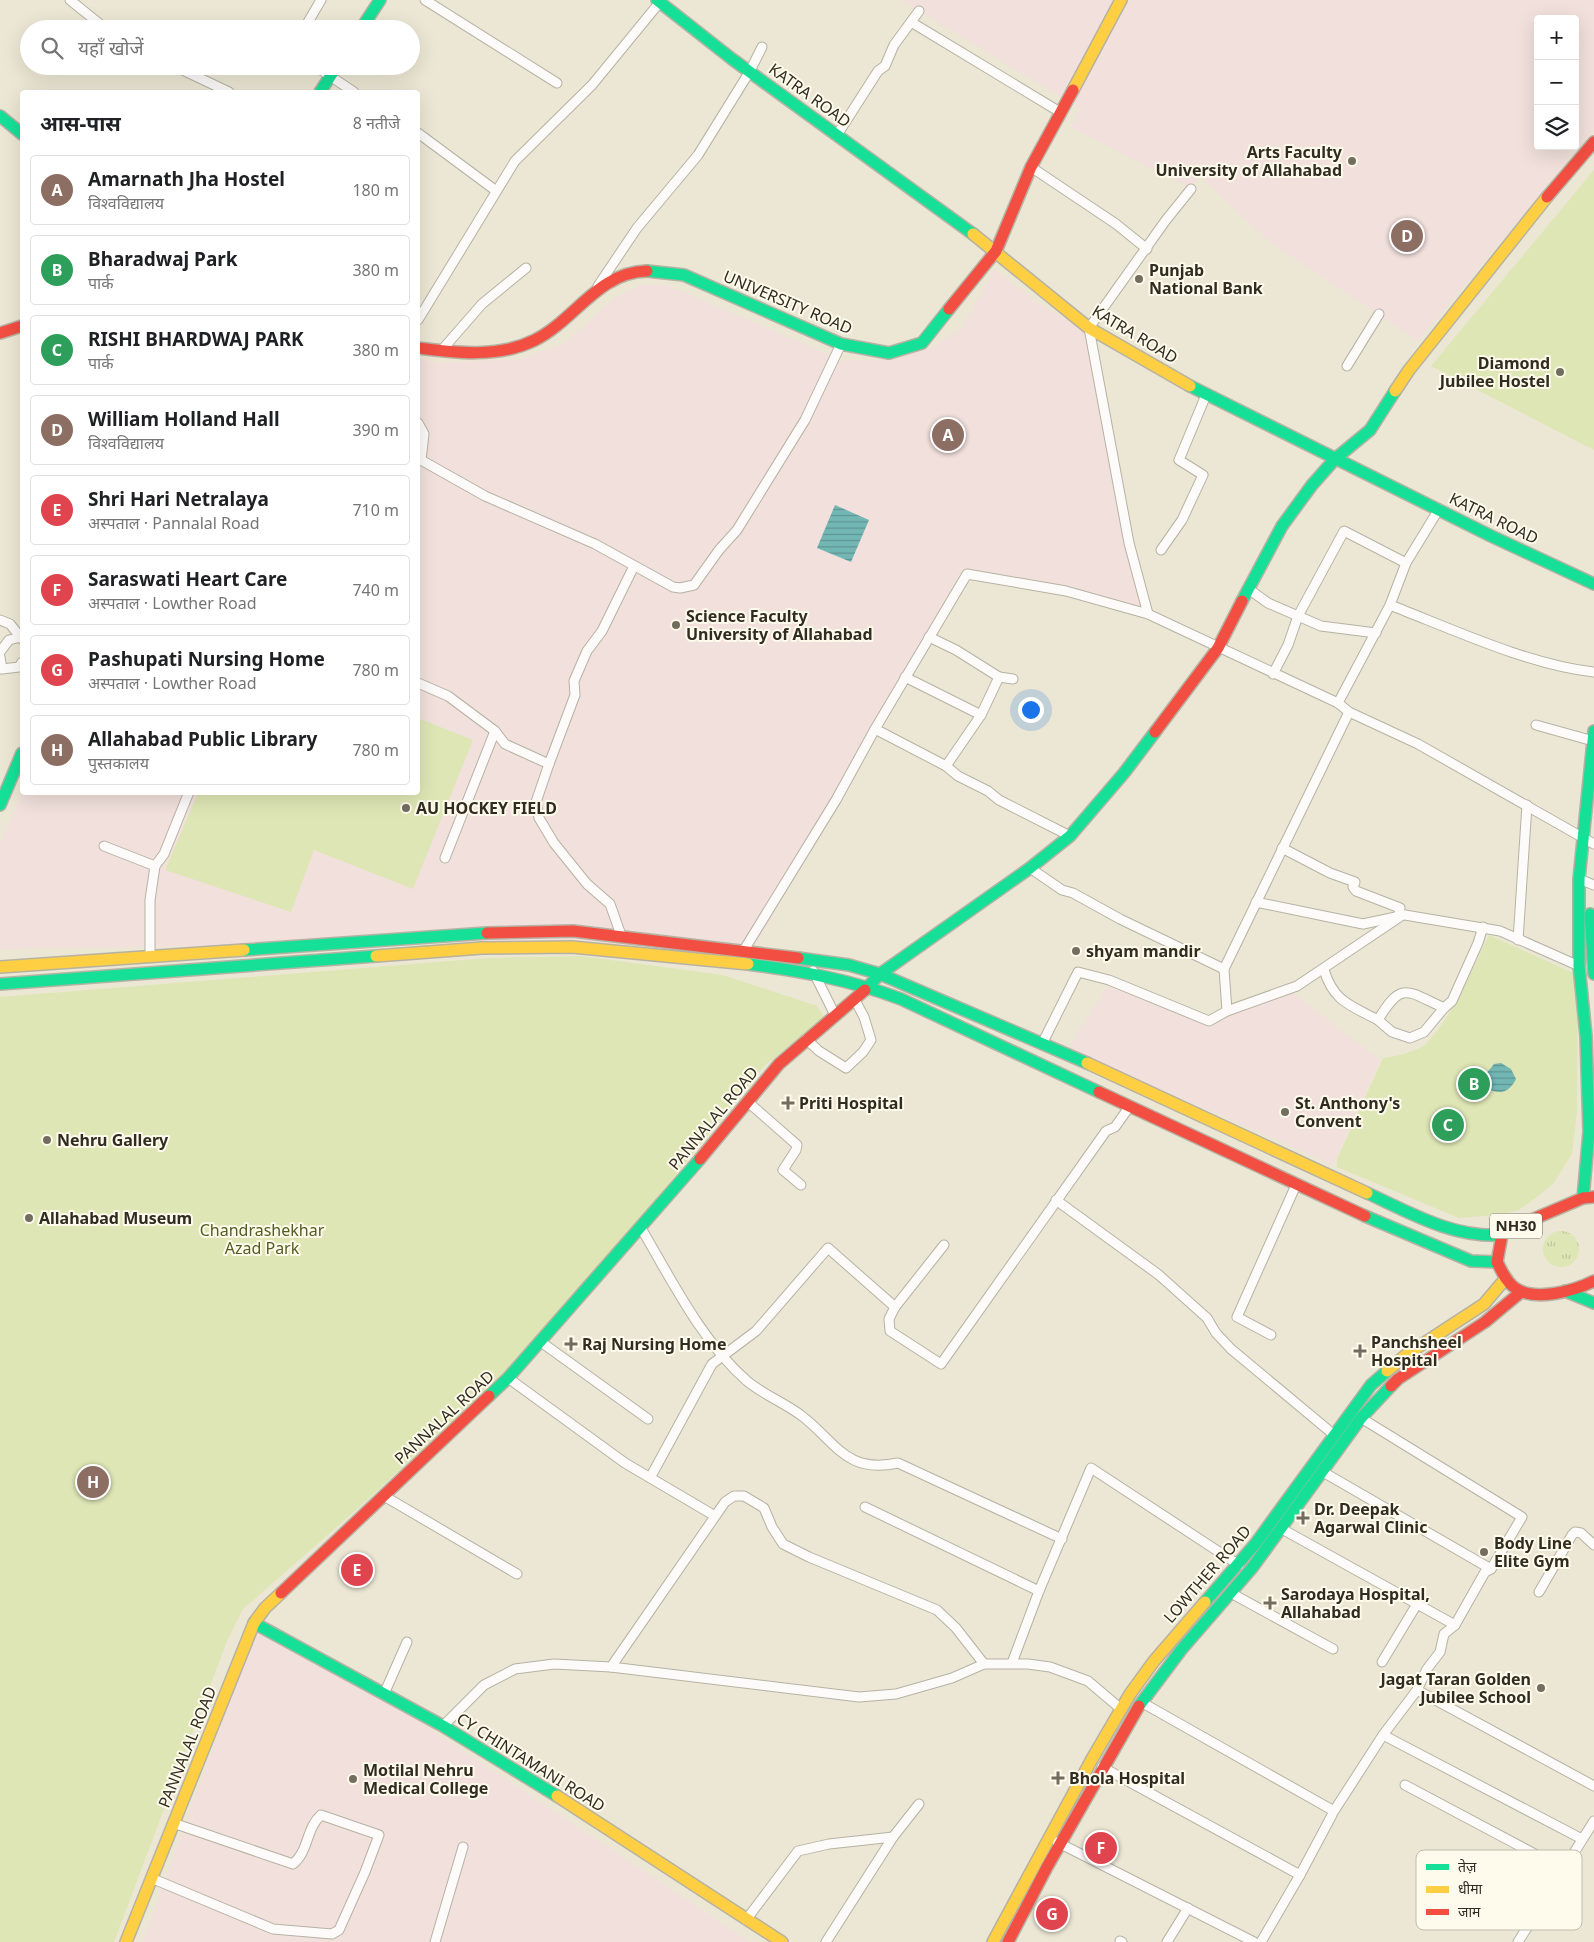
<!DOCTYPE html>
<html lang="hi">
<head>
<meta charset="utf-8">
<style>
  :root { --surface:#fff; --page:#f2f2f2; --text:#202124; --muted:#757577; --line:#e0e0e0; --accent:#db2777 }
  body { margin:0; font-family:"Noto Sans","Noto Sans Devanagari",sans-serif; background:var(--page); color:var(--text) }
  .controls { position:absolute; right:15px; top:15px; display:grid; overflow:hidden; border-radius:5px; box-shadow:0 5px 20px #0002 }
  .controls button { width:45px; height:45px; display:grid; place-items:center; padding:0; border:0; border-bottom:1px solid var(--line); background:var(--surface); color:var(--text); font:25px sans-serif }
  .you { position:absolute; left:1030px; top:709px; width:18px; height:18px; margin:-12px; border:4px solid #fff; border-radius:50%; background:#1a73e8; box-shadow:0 0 0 8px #1a73e833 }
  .badge { display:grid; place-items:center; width:32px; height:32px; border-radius:50%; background:var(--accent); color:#fff; font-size:16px; font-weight:700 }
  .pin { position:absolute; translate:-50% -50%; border:2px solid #fff; box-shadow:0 1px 5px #0006 }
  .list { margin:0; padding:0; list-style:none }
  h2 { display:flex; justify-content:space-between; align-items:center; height:65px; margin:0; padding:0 20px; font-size:21px }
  h2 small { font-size:16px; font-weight:400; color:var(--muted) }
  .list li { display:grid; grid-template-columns:32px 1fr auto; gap:15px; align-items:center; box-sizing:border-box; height:70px; margin:0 10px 10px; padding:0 10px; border:1px solid var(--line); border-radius:5px }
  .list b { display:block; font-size:19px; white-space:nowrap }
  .list p { margin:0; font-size:16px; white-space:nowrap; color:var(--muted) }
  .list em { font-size:16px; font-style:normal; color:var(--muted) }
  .icon { flex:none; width:28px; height:28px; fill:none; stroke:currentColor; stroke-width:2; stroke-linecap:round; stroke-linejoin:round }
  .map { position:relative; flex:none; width:1594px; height:1942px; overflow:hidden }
  .search { position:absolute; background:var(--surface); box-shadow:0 5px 20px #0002; left:20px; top:20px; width:400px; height:55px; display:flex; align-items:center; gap:12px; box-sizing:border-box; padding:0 18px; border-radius:28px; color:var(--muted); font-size:19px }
  .panel { position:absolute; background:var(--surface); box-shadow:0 5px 20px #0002; left:20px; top:90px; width:400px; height:705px; border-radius:5px }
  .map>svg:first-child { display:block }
  .education { fill:#f1e0dc; fill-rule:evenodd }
  .grass { fill:url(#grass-tufts) }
  .park { fill:#dee6b5 }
  .water { fill:url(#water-rules) }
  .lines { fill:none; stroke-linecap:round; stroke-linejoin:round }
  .street-casing { stroke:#b6b2a3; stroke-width:11 }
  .fast-casing { stroke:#b6b2a3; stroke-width:14 }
  .slow-casing { stroke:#b6b2a3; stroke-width:14 }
  .jam-casing { stroke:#b6b2a3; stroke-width:14 }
  .street { stroke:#fcfbf9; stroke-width:9 }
  .fast { stroke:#16e098; stroke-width:11 }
  .slow { stroke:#ffcf43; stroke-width:11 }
  .jam { stroke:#f24e42; stroke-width:11 }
  .poi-dot { fill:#726d5e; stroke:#fefaec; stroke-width:2 }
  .labels { text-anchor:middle; stroke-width:4; stroke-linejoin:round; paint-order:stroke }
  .shield { fill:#fefaec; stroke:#6e6a5c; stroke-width:1 }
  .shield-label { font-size:15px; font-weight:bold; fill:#302c1f }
  .street-label { font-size:16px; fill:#302c1f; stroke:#fefaec }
  .poi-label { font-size:16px; font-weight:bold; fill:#302c1f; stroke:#fefaec; text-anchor:start }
  .park-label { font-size:16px; fill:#505e22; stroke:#fefaec }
  .key { fill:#fefaec; stroke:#c0bcae; stroke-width:1 }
  .key-label { font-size:14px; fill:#302c1f }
</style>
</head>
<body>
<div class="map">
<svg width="1594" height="1942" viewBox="0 0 1594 1942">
  <defs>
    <pattern id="grass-tufts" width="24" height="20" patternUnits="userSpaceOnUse" patternTransform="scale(1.25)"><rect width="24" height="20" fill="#dee6b5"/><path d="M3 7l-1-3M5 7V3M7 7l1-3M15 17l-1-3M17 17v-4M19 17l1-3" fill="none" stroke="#bfc59b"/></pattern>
    <pattern id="water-rules" width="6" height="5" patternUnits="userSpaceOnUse" patternTransform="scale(1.25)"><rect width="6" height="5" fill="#73b7b4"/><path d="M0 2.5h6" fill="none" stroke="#5f9592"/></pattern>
  </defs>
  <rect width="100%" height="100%" fill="#ece7d4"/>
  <!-- education -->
  <g class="education">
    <path d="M901,0H1594V129L1418,341L1268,241L1201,177L1191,189L1071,127L1080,109ZM1538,19H1575V146H1538Z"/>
    <polygon points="994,269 1035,301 1086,331 1147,612 965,571 958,575 929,637 747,961 574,941 0,949 0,844 22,792 418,792 418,360 442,363 520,359 565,343 616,297 641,285 667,285 844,361 884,359 926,350 963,327"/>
    <polygon points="1112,979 1206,1022 1290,991 1380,1060 1333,1165 1068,1049"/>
    <polygon points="260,1615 750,1942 143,1942"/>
  </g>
  <!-- grass -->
  <circle class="grass" cx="1561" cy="1249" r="18"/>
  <!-- park -->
  <g class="park">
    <polygon points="1594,170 1594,450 1431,366"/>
    <polygon points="418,718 473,740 413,889 314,850 291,912 165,870 198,793 418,792"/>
    <path d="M1489,935L1578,975L1577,1111L1572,1154L1553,1184L1537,1197L1519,1210L1499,1215L1459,1218L1337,1167V1159L1383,1058C1394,1057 1419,1051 1427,1043C1453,1015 1472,970 1489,935Z"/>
    <polygon points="581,956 723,975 817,1006 825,1018 764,1066 658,1197 529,1351 355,1511 243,1609 227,1641 114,1942 0,1942 0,997 487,958"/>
  </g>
  <!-- water -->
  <g class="water">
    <polygon points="835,505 869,520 851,562 817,548"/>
    <path d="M1501,1063L1511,1069L1516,1079C1510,1092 1499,1096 1487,1088L1485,1075L1494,1064Z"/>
  </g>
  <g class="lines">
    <defs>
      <g id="street">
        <polyline points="70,0 106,29"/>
        <polyline points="425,0 557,83"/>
        <polyline points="911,22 1060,112"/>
        <polyline points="304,29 321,0"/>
        <polyline points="174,66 229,92"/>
        <polyline points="315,66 354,92"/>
        <polyline points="418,133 495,190"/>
        <polyline points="837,135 878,71 885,66 894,45 919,11"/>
        <polyline points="1031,167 1116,224 1147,249"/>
        <polyline points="598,286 637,228 698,155 750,71 762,47"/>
        <polyline points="418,320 515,161 592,85 660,2"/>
        <polyline points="441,351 482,304 526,268"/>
        <polyline points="1347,366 1379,314"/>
        <polyline points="418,423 424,434 421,460 485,496 595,544 673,587 680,588 694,585 719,550 737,530 805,420 841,344"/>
        <polyline points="1161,550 1182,520 1203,475 1179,460 1206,395"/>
        <polyline points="1250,590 1268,603 1321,626 1376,633"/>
        <path d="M1390,605C1452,629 1529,665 1594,672"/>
        <polyline points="1148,614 1129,543 1089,328 1166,220 1191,189"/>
        <polyline points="0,620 10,624 22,639"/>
        <polyline points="929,637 956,650 999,677"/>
        <polyline points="0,652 9,640 21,637"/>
        <polyline points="0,657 2,669 19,667 22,662"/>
        <polyline points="1273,674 1288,645 1298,616 1344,531 1406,563"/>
        <polyline points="905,677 981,715"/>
        <polyline points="418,683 448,696 495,731 445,858"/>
        <polyline points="1338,703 1390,605 1406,563 1439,509"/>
        <polyline points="1536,725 1593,741"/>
        <polyline points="875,729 946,766 981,715 999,677 1013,679"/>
        <polyline points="495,731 505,744 549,764 536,802 539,818 554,843 587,884 610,904 621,935"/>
        <polyline points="549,764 575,695 574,681 587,651 602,631 634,566"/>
        <polyline points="946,766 958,776 988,791 999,800 1070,836"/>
        <polyline points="104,846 155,866 164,854 189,792"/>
        <polyline points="1282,848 1330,873 1355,882 1353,887 1356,891 1400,908 1399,914 1500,931 1579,966"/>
        <polyline points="1030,868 1062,890 1073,893 1120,919 1224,969"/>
        <polyline points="1579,879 1594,885"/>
        <polyline points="1256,902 1363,924 1396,917"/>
        <polyline points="1518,940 1527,805"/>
        <polyline points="744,950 836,800 875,729 967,574 1066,591 1148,614 1338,703 1349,712 1418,744 1594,844"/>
        <polyline points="150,957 150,900 155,866"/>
        <path d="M1324,970C1334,1002 1350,1005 1378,1020C1402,980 1407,991 1444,1008L1452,1001L1478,943L1483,927"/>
        <polyline points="813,971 835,1015"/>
        <polyline points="1227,1011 1224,969 1349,712"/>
        <polyline points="1378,1020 1392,1032 1410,1038 1424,1032 1444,1008"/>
        <polyline points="806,1039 819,1051 846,1068 863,1052 871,1040 864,1017 855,1000"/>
        <polyline points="1043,1042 1078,972 1109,980 1209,1021 1227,1011 1297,986 1401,916"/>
        <polyline points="748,1102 797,1145 796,1150 783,1170 801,1185"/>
        <polyline points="1056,1200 1159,1275 1207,1318 1216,1333 1231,1349 1333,1434"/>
        <path d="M641,1228C671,1279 702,1342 747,1381C764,1395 785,1403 802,1416C837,1443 846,1474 898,1463L1062,1539"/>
        <polyline points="944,1245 895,1307 889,1319 890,1331 941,1364 1106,1131 1115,1127 1130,1106"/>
        <polyline points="1271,1335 1237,1317 1296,1185"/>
        <polyline points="541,1342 648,1419"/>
        <polyline points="508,1378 625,1463 715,1516"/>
        <polyline points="1323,1472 1491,1569"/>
        <polyline points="650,1478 712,1364 756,1331 828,1248 895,1307"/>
        <polyline points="384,1496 517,1574"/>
        <polyline points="865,1507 1039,1591"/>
        <polyline points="1282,1529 1455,1625"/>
        <polyline points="1539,1592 1572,1535 1575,1532 1581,1533 1594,1545"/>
        <polyline points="1231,1593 1333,1649"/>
        <polyline points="1382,1662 1417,1604"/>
        <polyline points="1012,1663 1039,1591 1091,1468 1239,1565"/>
        <polyline points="611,1667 725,1502 734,1496 744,1496 764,1508 772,1527 783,1544 809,1557 937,1610 956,1628 984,1664"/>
        <polyline points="1417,1690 1594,1786"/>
        <polyline points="384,1694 407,1642"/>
        <polyline points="1141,1702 1334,1811 1383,1735 1417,1690 1427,1669 1440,1652 1444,1634 1455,1625 1485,1572 1491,1569 1522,1517 1361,1418"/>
        <polyline points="443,1726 484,1685 515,1669 554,1664 611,1667 859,1697 896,1694 952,1678 984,1664 1028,1664 1050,1667 1088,1681 1121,1709"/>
        <polyline points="1383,1735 1582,1839"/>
        <polyline points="1102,1767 1300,1875 1332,1815"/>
        <polyline points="1405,1785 1563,1869"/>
        <polyline points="1057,1842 1254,1942"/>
        <path d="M151,1878L273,1929L332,1934L339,1930L365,1872L379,1835L321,1815C306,1828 309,1851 293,1864L173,1823"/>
        <polyline points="746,1920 798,1851 829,1844 893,1837"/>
        <polyline points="1120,1941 1122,1942"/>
        <polyline points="435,1942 463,1847"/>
        <polyline points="826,1942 893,1837 919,1804"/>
        <polyline points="1167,1942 1188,1908"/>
        <polyline points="1261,1942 1300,1875"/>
        <polyline points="1518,1942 1594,1821"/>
      </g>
      <g id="fast">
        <polyline points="657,0 732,59 973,234"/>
        <polyline points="361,29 380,0"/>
        <polyline points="320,92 337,66"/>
        <polyline points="0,116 22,134"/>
        <polyline points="647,271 684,275 841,344 889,353 922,343 949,309"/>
        <polyline points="1190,386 1491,536 1594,584"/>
        <polyline points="1242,601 1282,526 1312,485 1335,459 1370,430 1395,391"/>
        <polyline points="0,805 22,753"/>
        <polyline points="1590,914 1594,974"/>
        <polyline points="244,950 487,933"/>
        <polyline points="798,958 849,965 880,974 1087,1063"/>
        <path d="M748,964C801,971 851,980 901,999L1099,1092"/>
        <polyline points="0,984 376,956"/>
        <polyline points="865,990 880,974 1030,868 1070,836 1124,773 1155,732"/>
        <path d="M1367,1193C1411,1213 1452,1238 1502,1235"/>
        <polyline points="1583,1198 1589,1132 1586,1036 1579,966 1579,879 1594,731"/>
        <polyline points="1365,1216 1471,1261 1497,1262"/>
        <polyline points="1565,1291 1594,1303"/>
        <polyline points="489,1396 508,1378 700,1159"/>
        <polyline points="1205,1602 1256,1543 1371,1385 1387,1371"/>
        <polyline points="254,1623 443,1726 557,1796"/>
        <polyline points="1139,1706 1181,1650 1252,1568 1361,1418 1391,1386"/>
      </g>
      <g id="slow">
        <polyline points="1073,90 1121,0"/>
        <polyline points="973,234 1089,328 1190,386"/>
        <polyline points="1395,391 1409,370 1547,197"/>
        <polyline points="376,956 482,948 572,947 748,964"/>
        <polyline points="0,967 244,950"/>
        <polyline points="1087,1063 1367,1193"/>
        <polyline points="1387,1371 1406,1355 1484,1304 1506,1278"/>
        <polyline points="557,1796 782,1942"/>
        <polyline points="126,1942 254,1623 265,1608 281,1593"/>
        <polyline points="993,1942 1092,1759 1130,1694 1154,1661 1205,1602"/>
      </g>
      <g id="jam">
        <polyline points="1547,197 1594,142"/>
        <polyline points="949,309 996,251 1031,167 1073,90"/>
        <polyline points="0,333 22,326"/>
        <path d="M418,348C456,353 499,358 535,340C575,320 598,272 647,271"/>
        <polyline points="1155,732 1218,648 1242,601"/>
        <polyline points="487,933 573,931 798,958"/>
        <polyline points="1099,1092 1365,1216"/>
        <polyline points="700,1159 779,1064 865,990"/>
        <path d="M1594,1197L1583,1198L1510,1229L1502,1235L1497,1262C1502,1271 1506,1282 1515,1288C1535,1302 1574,1291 1594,1281"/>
        <polyline points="1391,1386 1398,1379 1485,1322 1521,1292"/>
        <polyline points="281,1593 489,1396"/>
        <polyline points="1008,1942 1047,1867 1139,1706"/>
      </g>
    </defs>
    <!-- street casing -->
    <use href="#street" class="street-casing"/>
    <!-- fast casing -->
    <use href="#fast" class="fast-casing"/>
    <!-- slow casing -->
    <use href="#slow" class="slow-casing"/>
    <!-- jam casing -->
    <use href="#jam" class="jam-casing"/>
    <!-- street -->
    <use href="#street" class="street"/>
    <!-- fast -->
    <use href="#fast" class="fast"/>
    <!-- slow -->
    <use href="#slow" class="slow"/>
    <!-- jam -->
    <use href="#jam" class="jam"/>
  </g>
  <!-- markers -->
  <g class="poi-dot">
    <circle cx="1352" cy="161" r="5"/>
    <circle cx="1139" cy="279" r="5"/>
    <circle cx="1560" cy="372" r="5"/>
    <circle cx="676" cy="625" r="5"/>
    <circle cx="406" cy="808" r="5"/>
    <circle cx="1076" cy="951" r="5"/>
    <path d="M785.5 1095.5h5v5h5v5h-5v5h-5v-5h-5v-5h5z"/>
    <circle cx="1285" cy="1112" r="5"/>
    <circle cx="47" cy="1140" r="5"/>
    <circle cx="29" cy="1218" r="5"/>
    <path d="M568.5 1336.5h5v5h5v5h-5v5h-5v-5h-5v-5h5z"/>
    <path d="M1357.5 1343.5h5v5h5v5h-5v5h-5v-5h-5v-5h5z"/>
    <path d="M1300.5 1510.5h5v5h5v5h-5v5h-5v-5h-5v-5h5z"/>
    <circle cx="1484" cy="1552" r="5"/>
    <path d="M1267.5 1595.5h5v5h5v5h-5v5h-5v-5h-5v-5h5z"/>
    <circle cx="1541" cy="1688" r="5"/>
    <path d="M1055.5 1770.5h5v5h5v5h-5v5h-5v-5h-5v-5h5z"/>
    <circle cx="353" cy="1779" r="5"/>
  </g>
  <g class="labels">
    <!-- shield labels -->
    <rect class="shield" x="1490" y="1213.5" width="52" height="25" rx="4"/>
    <g class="shield-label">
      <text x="1516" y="1231">NH30</text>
    </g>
    <!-- street labels -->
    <g class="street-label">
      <text transform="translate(810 95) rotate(36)" y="6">KATRA ROAD</text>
      <text transform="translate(788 302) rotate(23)" y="6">UNIVERSITY ROAD</text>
      <text transform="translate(1135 334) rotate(31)" y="6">KATRA ROAD</text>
      <text transform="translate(1494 518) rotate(26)" y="6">KATRA ROAD</text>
      <text transform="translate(713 1118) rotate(-50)" y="6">PANNALAL ROAD</text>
      <text transform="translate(444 1417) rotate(-43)" y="6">PANNALAL ROAD</text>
      <text transform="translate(1207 1574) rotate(-49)" y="6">LOWTHER ROAD</text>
      <text transform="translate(187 1747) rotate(-68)" y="6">PANNALAL ROAD</text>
      <text transform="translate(531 1762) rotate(32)" y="6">CY CHINTAMANI ROAD</text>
    </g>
    <!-- poi labels -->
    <g class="poi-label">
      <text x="1342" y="158" text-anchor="end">Arts Faculty<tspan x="1342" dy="18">University of Allahabad</tspan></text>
      <text x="1149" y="276">Punjab<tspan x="1149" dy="18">National Bank</tspan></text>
      <text x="1550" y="369" text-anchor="end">Diamond<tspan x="1550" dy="18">Jubilee Hostel</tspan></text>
      <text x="686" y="622">Science Faculty<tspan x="686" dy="18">University of Allahabad</tspan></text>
      <text x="416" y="814">AU HOCKEY FIELD</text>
      <text x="1086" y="957">shyam mandir</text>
      <text x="799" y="1109">Priti Hospital</text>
      <text x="1295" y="1109">St. Anthony's<tspan x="1295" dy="18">Convent</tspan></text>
      <text x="57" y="1146">Nehru Gallery</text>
      <text x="39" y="1224">Allahabad Museum</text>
      <text x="1371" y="1348">Panchsheel<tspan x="1371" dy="18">Hospital</tspan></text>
      <text x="582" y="1350">Raj Nursing Home</text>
      <text x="1314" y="1515">Dr. Deepak<tspan x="1314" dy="18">Agarwal Clinic</tspan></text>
      <text x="1494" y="1549">Body Line<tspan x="1494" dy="18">Elite Gym</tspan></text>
      <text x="1281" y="1600">Sarodaya Hospital,<tspan x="1281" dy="18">Allahabad</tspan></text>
      <text x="1531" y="1685" text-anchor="end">Jagat Taran Golden<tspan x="1531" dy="18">Jubilee School</tspan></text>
      <text x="363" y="1776">Motilal Nehru<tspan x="363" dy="18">Medical College</tspan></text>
      <text x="1069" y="1784">Bhola Hospital</text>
    </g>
    <!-- park labels -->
    <g class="park-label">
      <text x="262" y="1236">Chandrashekhar<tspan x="262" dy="18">Azad Park</tspan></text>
    </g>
  </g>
  <!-- legend -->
  <rect x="1416" y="1850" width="166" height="80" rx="8" class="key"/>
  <rect x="1426" y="1864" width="23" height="6" fill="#16e098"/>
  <rect x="1426" y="1886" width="23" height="7" fill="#ffcf43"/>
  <rect x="1426" y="1909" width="23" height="6" fill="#f24e42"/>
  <g class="key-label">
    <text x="1458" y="1872">तेज़</text>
    <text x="1458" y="1894">धीमा</text>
    <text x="1458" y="1917">जाम</text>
  </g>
</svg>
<div class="controls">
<button>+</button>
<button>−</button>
<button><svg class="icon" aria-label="layers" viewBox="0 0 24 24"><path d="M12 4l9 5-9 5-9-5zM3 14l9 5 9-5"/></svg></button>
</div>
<div class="you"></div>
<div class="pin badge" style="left:948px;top:435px;background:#8d6e63">A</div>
<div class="pin badge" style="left:1474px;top:1084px;background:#2e9e5b">B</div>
<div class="pin badge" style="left:1448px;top:1125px;background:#2e9e5b">C</div>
<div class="pin badge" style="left:1407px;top:236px;background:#8d6e63">D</div>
<div class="pin badge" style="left:357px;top:1570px;background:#e0444e">E</div>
<div class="pin badge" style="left:1101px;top:1848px;background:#e0444e">F</div>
<div class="pin badge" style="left:1052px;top:1914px;background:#e0444e">G</div>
<div class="pin badge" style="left:93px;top:1482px;background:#8d6e63">H</div>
<div class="search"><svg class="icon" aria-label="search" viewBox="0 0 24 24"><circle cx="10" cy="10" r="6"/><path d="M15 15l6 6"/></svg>यहाँ खोजें</div>
<section class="panel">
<h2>आस-पास<small>8 नतीजे</small></h2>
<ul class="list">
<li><span class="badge" style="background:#8d6e63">A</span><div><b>Amarnath Jha Hostel</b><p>विश्वविद्यालय</p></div><em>180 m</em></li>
<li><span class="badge" style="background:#2e9e5b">B</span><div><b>Bharadwaj Park</b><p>पार्क</p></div><em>380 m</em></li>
<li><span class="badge" style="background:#2e9e5b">C</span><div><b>RISHI BHARDWAJ PARK</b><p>पार्क</p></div><em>380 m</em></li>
<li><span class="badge" style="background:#8d6e63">D</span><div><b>William Holland Hall</b><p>विश्वविद्यालय</p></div><em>390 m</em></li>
<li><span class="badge" style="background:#e0444e">E</span><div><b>Shri Hari Netralaya</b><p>अस्पताल · Pannalal Road</p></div><em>710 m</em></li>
<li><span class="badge" style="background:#e0444e">F</span><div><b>Saraswati Heart Care</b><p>अस्पताल · Lowther Road</p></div><em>740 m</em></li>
<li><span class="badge" style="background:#e0444e">G</span><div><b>Pashupati Nursing Home</b><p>अस्पताल · Lowther Road</p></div><em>780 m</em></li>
<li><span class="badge" style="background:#8d6e63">H</span><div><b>Allahabad Public Library</b><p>पुस्तकालय</p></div><em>780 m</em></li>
</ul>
</section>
</div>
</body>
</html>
